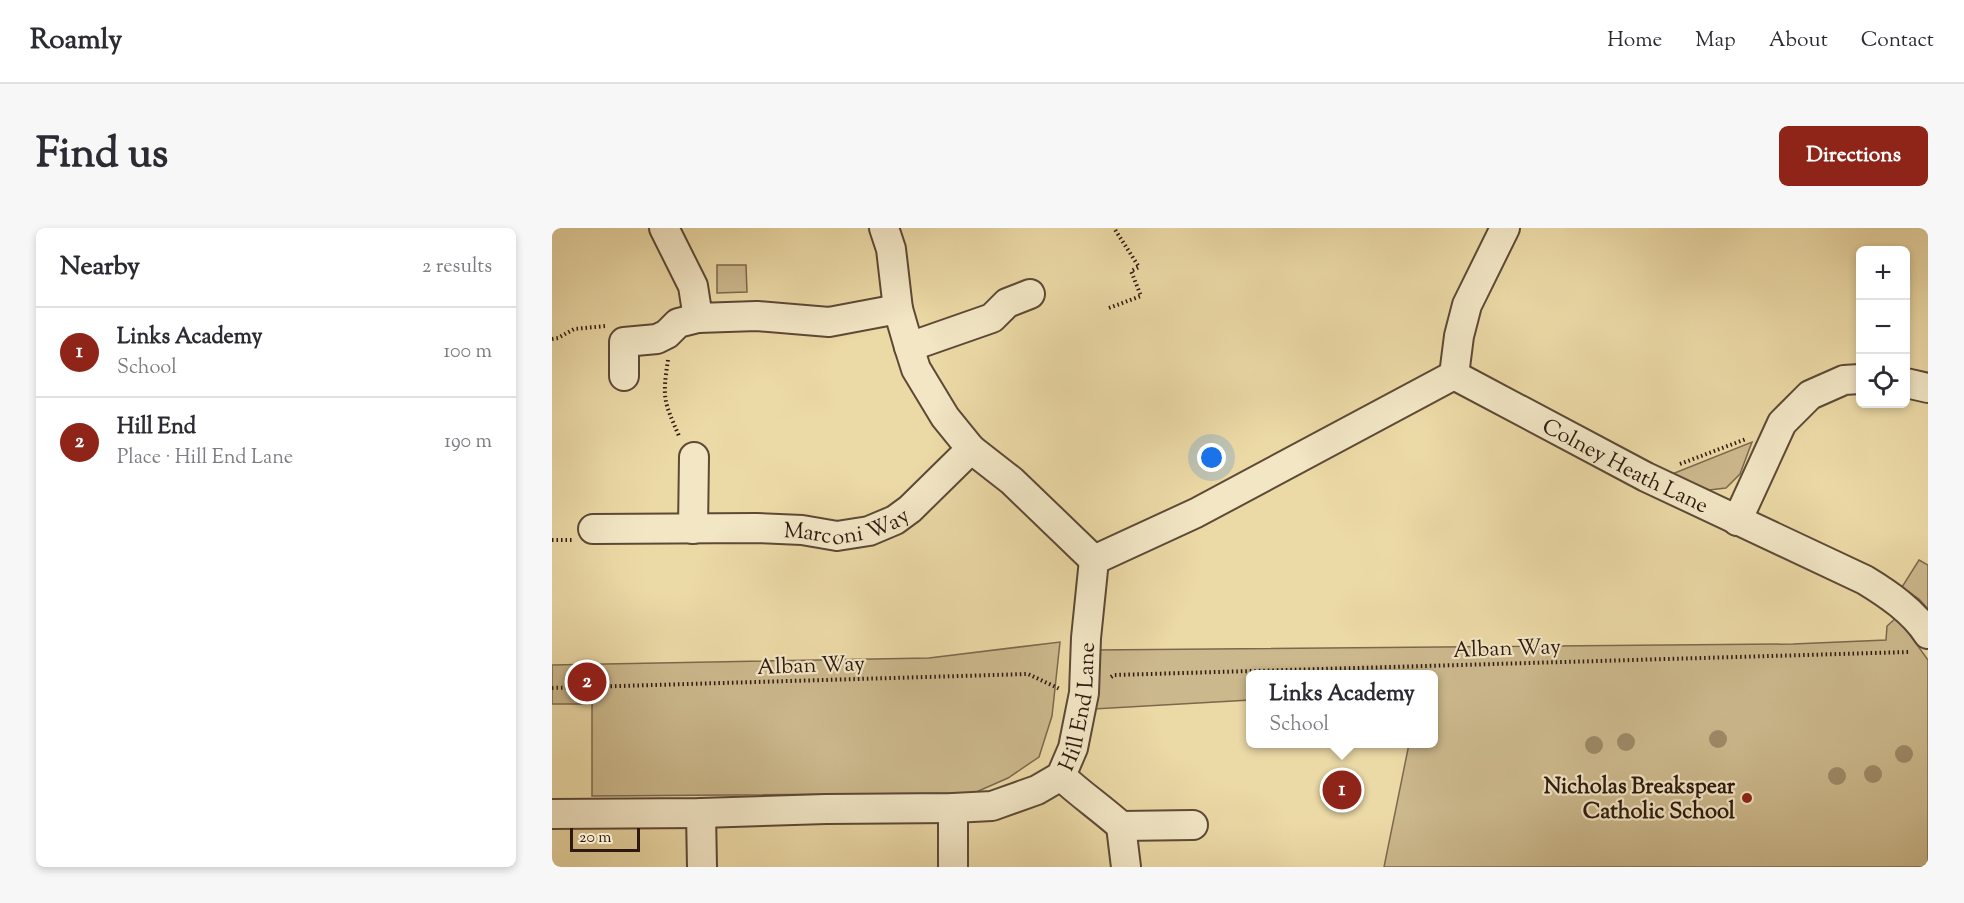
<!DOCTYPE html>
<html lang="en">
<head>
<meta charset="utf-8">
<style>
  :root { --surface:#fff; --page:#f7f7f7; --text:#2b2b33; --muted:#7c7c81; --line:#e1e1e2; --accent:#8f2418 }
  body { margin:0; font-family:"Sorts Mill Goudy",serif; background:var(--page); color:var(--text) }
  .controls { position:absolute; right:18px; top:18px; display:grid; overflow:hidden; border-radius:9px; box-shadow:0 3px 9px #0003 }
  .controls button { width:54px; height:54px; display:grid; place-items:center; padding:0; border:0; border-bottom:2px solid var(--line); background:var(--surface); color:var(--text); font:30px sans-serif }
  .scale { position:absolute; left:18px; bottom:15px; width:70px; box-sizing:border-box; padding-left:6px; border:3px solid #2e1910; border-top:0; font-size:16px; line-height:21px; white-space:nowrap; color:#2e1910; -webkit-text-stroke:4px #f2e6c5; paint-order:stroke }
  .you { position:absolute; left:660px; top:230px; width:21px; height:21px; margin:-15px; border:4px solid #fff; border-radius:50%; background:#1a73e8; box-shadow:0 0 0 9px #1a73e833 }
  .badge { display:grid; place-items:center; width:39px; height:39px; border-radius:50%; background:var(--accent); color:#fff; font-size:20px; font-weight:700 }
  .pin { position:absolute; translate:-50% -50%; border:3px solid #fff; box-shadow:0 2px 6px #0006 }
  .popup { position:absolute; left:694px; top:442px; width:192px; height:78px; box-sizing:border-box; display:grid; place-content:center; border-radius:9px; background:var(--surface); filter:drop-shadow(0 2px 4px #0005); font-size:20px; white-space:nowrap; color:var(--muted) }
  .popup b { font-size:22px; color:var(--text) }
  .popup::after { content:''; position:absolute; left:50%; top:100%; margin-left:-12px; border:12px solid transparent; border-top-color:var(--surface) }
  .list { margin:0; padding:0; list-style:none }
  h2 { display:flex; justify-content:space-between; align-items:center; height:78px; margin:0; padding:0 24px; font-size:26px }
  h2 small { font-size:20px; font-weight:400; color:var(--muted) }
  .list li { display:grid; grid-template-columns:39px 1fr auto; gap:18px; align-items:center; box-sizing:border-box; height:90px; padding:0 24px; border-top:2px solid var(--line) }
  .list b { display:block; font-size:22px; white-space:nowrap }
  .list p { margin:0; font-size:20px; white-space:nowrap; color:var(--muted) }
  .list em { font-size:20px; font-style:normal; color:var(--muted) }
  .icon { flex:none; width:33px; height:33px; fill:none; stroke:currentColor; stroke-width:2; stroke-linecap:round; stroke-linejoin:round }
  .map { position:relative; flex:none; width:1376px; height:639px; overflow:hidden; border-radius:9px }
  header { display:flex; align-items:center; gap:36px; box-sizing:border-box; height:84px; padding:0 30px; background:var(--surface); border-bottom:2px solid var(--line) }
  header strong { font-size:28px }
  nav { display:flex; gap:33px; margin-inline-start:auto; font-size:21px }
  .intro { display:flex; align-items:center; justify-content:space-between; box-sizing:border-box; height:144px; padding:0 36px }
  h1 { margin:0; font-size:42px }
  .button { padding:15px 27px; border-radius:9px; background:var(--accent); color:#fff; font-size:21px; font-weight:700 }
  main { display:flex; gap:36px; padding:0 36px }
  aside { flex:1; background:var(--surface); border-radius:9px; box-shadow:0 3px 9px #0003 }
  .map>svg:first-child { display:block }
  .green { fill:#cbb88c; stroke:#7c684e; stroke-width:1.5 }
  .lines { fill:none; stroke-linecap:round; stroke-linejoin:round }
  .minor-casing { stroke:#5d4936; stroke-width:32 }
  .path { stroke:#2e1910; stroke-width:4; stroke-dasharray:1.5 3; stroke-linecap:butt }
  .minor { stroke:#f2e6c5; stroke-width:28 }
  .tree { fill:#9d8a68 }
  .poi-dot { fill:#8f2418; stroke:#f2e6c5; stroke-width:2 }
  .labels { text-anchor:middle; stroke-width:4.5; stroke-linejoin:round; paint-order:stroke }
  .street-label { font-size:22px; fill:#2e1910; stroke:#f2e6c5 }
  .poi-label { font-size:22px; font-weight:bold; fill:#2e1910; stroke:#f2e6c5; text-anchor:end }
</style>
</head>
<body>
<header>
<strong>Roamly</strong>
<nav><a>Home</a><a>Map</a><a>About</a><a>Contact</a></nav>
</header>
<div class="intro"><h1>Find us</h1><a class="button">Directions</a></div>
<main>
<aside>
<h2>Nearby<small>2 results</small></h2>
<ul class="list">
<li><span class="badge">1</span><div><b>Links Academy</b><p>School</p></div><em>100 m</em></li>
<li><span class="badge">2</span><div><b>Hill End</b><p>Place · Hill End Lane</p></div><em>190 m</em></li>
</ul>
</aside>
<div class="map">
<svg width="1376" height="639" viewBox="0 0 1376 639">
  <rect width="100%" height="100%" fill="#ebd9a6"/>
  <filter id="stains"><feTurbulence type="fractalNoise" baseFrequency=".00333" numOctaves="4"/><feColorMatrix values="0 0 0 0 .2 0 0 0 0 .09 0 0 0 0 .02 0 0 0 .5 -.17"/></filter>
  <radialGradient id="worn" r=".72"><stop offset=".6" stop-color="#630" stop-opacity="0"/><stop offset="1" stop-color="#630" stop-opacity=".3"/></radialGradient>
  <!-- green -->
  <g class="green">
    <polygon points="165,37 194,37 195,64 165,65"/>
    <polygon points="1200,214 1188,246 1174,260 1157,262 1120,246"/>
    <polygon points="1367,332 1376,337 1376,381 1367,371 1350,359"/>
    <polygon points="1345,389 1376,432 1376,639 832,639 857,516 882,516 882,446 698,446 698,472 542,481 542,422 1241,416 1334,412 1335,398"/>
    <polygon points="508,414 500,488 487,529 456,550 422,565 40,568 40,476 0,476 0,437 377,430"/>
  </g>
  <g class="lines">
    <defs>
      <g id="minor">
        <polyline points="112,0 141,58 146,90 205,88 277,94 346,81"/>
        <polyline points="332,0 339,21 346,81 357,119 364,141 393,189 419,221 460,253 542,332"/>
        <polyline points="357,119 440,90 455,75 478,66"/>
        <path id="s1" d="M902,147L1094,249L1313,352C1336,366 1361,383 1376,406"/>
        <polyline points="902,147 907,108 915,77 953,0"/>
        <polyline points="72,148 72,114 105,111 115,106 126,95 146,90"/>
        <polyline points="1354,155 1376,160"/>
        <polyline points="1185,293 1230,195 1258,167 1292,152 1308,151"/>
        <path id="s2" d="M41,301L204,300L250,302L285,308L317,303L343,292L358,281L419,221"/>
        <polyline points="141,301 142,229"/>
        <polyline points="542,332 644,285 902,147"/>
        <path d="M509,548C528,566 549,580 569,598L574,639"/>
        <polyline points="401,580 401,639"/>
        <polyline points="149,585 150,639"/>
        <path id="s3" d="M0,586L149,585L274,581L401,580L440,578L485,562L509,548L521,520L532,465L534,410L542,332"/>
        <polyline points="569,598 641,597"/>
      </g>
    </defs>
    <!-- minor casing -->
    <use href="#minor" class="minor-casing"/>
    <!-- path -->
    <g class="path">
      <polyline points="557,80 589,68 579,43 587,39 562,0"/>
      <polyline points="0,111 6,110 22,101 54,98"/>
      <path d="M116,132C110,171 112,173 127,208"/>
      <polyline points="1128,236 1194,211"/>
      <polyline points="0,312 20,312"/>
      <polyline points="559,449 562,447 1357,424"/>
      <polyline points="0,460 476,446 508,461"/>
    </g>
    <!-- minor -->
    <use href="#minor" class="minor"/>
  </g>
  <!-- trees -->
  <g class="tree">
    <circle cx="1166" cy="511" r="9"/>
    <circle cx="1074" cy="514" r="9"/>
    <circle cx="1042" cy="517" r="9"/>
    <circle cx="1352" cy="526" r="9"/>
    <circle cx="1321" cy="546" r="9"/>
    <circle cx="1285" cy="548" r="9"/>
  </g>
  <!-- markers -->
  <circle class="poi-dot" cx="1195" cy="570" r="6"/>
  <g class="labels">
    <!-- street labels -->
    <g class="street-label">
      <text dy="8" stroke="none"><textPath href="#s1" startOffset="194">Colney Heath Lane</textPath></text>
      <text dy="8" stroke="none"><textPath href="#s2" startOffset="255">Marconi Way</textPath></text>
      <text transform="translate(955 419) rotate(-2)" y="8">Alban Way</text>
      <text transform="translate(259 436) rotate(-2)" y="8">Alban Way</text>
      <text dy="8" stroke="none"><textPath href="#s3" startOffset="588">Hill End Lane</textPath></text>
    </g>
    <!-- poi labels -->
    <g class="poi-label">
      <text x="1183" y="565">Nicholas Breakspear<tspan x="1183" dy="25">Catholic School</tspan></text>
    </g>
  </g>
  <rect width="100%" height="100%" filter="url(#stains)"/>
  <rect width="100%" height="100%" fill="url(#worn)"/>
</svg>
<div class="controls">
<button>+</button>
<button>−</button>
<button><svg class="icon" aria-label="locate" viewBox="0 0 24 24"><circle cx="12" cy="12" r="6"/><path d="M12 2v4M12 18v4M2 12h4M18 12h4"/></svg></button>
</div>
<div class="scale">20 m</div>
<div class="you"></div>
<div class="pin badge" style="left:790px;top:562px">1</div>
<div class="popup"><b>Links Academy</b>School</div>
<div class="pin badge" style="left:35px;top:454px">2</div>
</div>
</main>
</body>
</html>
